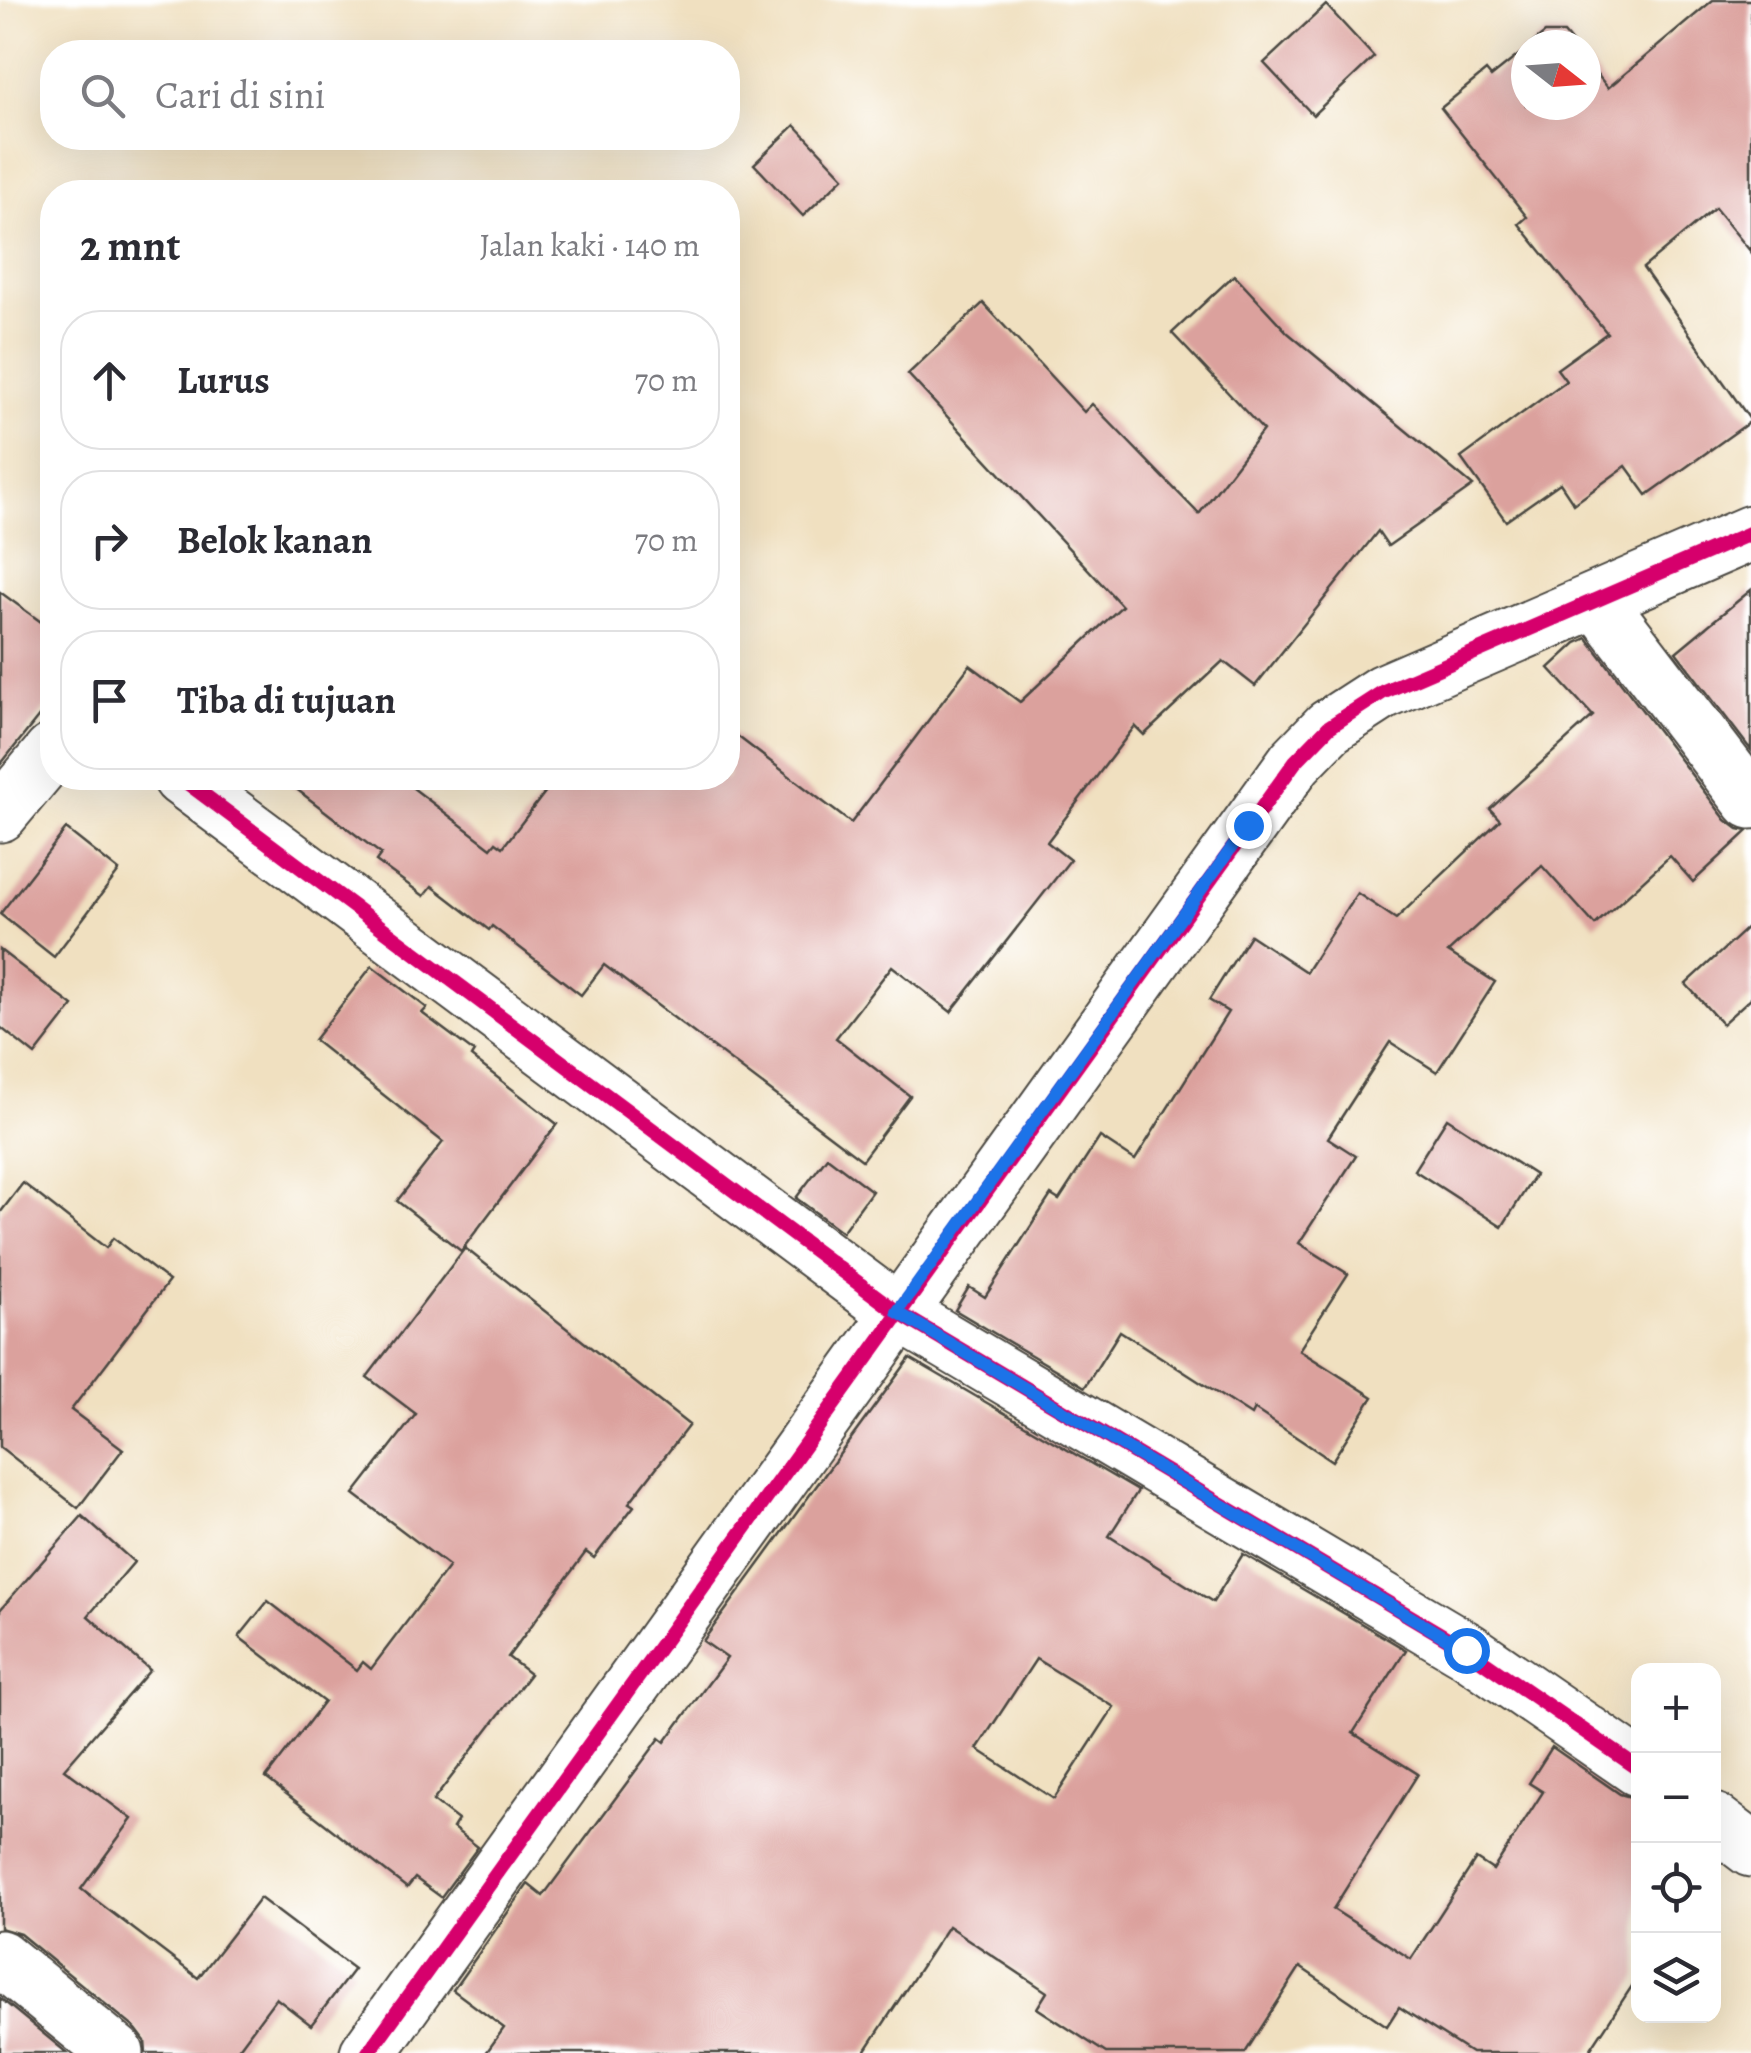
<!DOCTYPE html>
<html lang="id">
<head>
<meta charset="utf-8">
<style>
  :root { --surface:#fff; --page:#f2f2f3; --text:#2b2b33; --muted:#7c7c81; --line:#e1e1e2 }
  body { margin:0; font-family:Alegreya,serif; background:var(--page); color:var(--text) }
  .controls { position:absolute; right:30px; bottom:30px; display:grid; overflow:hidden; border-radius:20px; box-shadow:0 10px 40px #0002 }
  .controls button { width:90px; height:90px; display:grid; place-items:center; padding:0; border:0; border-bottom:2px solid var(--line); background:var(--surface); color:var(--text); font:50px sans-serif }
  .compass { position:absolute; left:1511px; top:30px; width:90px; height:90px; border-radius:50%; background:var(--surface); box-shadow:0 10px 40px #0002; rotate:107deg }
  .stop { position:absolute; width:30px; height:30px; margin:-22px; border:8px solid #1a73e8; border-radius:50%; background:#fff }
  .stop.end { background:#1a73e8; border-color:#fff; box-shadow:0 2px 10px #0008 }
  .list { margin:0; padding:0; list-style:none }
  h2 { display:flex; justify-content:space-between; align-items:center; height:130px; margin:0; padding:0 40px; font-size:42px }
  h2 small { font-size:32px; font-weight:400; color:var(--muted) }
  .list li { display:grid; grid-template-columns:65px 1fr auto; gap:30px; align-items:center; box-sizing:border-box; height:140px; margin:0 20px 20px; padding:0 20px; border:2px solid var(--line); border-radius:40px }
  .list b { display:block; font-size:38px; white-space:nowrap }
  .list em { font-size:32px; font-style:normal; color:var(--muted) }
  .icon { flex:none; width:55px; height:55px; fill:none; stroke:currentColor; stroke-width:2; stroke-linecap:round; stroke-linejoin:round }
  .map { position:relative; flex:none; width:1751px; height:2053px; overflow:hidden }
  .search { position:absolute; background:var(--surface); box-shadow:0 10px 40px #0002; left:40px; top:40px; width:700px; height:110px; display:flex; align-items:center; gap:25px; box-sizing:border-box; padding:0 35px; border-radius:40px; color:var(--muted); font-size:38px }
  .panel { position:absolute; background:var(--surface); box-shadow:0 10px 40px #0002; left:40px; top:180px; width:700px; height:610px; border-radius:40px }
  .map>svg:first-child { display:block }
  .building { fill:#dba19d; fill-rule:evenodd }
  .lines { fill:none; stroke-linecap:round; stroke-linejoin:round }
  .minor-casing { stroke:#494641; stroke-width:59 }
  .minor { stroke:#fff; stroke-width:55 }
  .cycleway-casing { stroke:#fff; stroke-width:21 }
  .cycleway { stroke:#d6006c; stroke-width:15 }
  .route { stroke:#1a73e8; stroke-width:12 }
</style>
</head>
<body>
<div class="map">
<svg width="1751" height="2053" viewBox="0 0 1751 2053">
  <rect width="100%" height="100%" fill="#fff"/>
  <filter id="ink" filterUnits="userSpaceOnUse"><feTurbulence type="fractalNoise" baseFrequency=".01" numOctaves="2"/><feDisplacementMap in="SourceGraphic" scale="20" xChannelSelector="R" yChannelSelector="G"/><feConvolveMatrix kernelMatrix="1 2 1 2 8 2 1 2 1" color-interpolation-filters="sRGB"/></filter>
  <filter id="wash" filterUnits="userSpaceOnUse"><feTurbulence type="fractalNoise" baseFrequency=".0048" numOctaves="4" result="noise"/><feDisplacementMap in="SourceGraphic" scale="40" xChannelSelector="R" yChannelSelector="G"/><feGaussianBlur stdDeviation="2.25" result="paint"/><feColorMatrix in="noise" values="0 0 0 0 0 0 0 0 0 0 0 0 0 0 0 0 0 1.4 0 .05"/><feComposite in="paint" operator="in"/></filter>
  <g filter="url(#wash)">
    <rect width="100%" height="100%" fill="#f0e0c0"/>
    <g id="blocks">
      <!-- building -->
      <g class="building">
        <polygon points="1713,0 1751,0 1751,252 1715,208 1643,268 1751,421 1647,495 1626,466 1574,504 1560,483 1506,521 1461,458 1566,381 1557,369 1607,333 1519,224 1527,217 1441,108 1486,71 1491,77 1526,49 1526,105 1586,105 1586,60 1608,88"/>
        <polygon points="1326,5 1374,57 1313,115 1264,63"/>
        <polygon points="1545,33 1564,33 1574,45 1530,45"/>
        <polygon points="795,125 844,177 803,216 754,164"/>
        <polygon points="1234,275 1288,333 1473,486 1388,546 1378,531 1255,686 1223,661 1144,735 1135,726 1047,842 1070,860 951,1012 892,966 836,1038 910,1096 862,1160 604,965 581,995 492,926 489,930 432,886 424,896 376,861 381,854 282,778 400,778 491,848 496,842 503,847 556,778 728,778 728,729 851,823 970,665 1020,702 1122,606 908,374 983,303 1084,412 1092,404 1199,514 1263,430 1172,333"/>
        <polygon points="1751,590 1751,750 1676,652"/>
        <polygon points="0,592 52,630 52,700 0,765"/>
        <polygon points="1587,638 1726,820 1738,829 1748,831 1693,882 1670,856 1595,925 1542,866 1448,952 1495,982 1437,1072 1390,1042 1328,1138 1356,1156 1299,1243 1348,1274 1299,1350 1373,1397 1332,1461 1254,1409 1251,1415 1120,1331 1085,1387 955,1310 969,1287 985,1297 1051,1195 1059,1200 1100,1137 1135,1160 1228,1012 1209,1000 1250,935 1306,972 1357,893 1396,919 1500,820 1490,809 1593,716 1549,668 1576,643"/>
        <polygon points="66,829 119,871 54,957 0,914"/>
        <polygon points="1751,924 1751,998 1722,1024 1686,984"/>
        <polygon points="0,950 73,1006 35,1055 0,1027"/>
        <polygon points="372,966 427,1008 422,1013 474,1052 471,1057 557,1124 461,1251 397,1201 443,1142 314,1040"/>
        <polygon points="1447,1118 1535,1175 1502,1227 1414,1170"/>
        <polygon points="827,1157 872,1191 842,1232 796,1198"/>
        <polygon points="23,1183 106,1248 113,1238 169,1281 71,1410 123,1449 78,1508 0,1447 0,1213"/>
        <polygon points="465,1248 689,1425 629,1503 634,1506 594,1558 586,1552 508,1657 530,1674 433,1801 458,1820 453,1828 478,1847 441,1897 415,1878 407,1888 266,1778 324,1702 239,1637 268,1601 357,1670 363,1662 371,1669 449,1566 354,1494 416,1414 367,1377"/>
        <path d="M910,1358L1138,1491L1109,1536L1213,1602L1243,1554L1406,1650L1353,1733L1418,1774L1333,1909L1411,1959L1476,1859L1493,1870L1543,1792L1529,1783L1552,1747L1620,1794L1638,1799V1977L1588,2053H1471L1399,2007L1387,2026L1300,1967L1245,2053H1106L1037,2008L1047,1992L948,1926L864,2053H486L504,2028L453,1990L528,1884L543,1896L660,1738L665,1742L727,1658L703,1641ZM1036,1659L1114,1707L1054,1799L977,1749Z"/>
        <polygon points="82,1516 134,1562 88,1616 150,1670 64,1769 132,1819 81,1889 198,1978 260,1898 354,1969 311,2025 276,1998 235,2053 146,2053 145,2041 136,2029 20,1934 0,1928 0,1610"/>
        <polygon points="0,1998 67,2053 0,2053"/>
      </g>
    </g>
  </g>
  <g filter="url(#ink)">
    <use href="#blocks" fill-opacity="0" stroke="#494641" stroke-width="2.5"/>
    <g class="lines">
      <defs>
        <g id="minor">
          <polyline points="1597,600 1751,801"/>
          <polyline points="181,778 897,1312 1467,1650 1638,1768"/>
          <polyline points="0,814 52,752"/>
          <polyline points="1714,1821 1751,1849"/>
          <polyline points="0,1958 116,2053"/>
          <polyline points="368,2053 1295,762 1329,727 1383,692 1751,533"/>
        </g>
      </defs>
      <!-- minor casing -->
      <use href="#minor" class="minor-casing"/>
      <!-- minor -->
      <use href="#minor" class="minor"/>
      <defs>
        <g id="cycleway">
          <polyline points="181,778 897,1312 1467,1650 1638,1768"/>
          <polyline points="368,2053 1295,762 1329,727 1383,692 1751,533"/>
        </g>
      </defs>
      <!-- cycleway casing -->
      <use href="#cycleway" class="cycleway-casing"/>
      <!-- cycleway -->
      <use href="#cycleway" class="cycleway"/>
    </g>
  </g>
  <g class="lines" filter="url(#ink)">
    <!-- route -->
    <polyline class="route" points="1248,825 897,1312 1466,1650"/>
  </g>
</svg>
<div class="controls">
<button>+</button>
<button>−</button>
<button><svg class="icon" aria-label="locate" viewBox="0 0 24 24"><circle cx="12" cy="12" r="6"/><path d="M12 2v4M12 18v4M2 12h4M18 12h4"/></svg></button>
<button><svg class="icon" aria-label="layers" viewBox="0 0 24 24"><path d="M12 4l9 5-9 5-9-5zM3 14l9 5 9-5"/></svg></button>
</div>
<svg class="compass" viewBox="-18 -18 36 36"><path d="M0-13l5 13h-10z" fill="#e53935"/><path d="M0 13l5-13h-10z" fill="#7c7c81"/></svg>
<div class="stop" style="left:1466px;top:1650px"></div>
<div class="stop end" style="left:1248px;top:825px"></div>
<div class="search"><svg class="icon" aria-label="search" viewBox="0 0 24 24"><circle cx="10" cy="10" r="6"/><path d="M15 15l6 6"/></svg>Cari di sini</div>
<section class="panel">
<h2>2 mnt<small>Jalan kaki · 140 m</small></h2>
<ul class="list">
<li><svg class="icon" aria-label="ahead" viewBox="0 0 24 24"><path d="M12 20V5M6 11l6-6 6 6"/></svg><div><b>Lurus</b></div><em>70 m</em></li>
<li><svg class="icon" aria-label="right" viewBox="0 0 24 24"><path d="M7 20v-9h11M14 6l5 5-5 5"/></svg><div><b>Belok kanan</b></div><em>70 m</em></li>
<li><svg class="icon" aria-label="arrive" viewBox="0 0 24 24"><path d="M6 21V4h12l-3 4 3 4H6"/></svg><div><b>Tiba di tujuan</b></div></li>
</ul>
</section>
</div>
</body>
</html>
